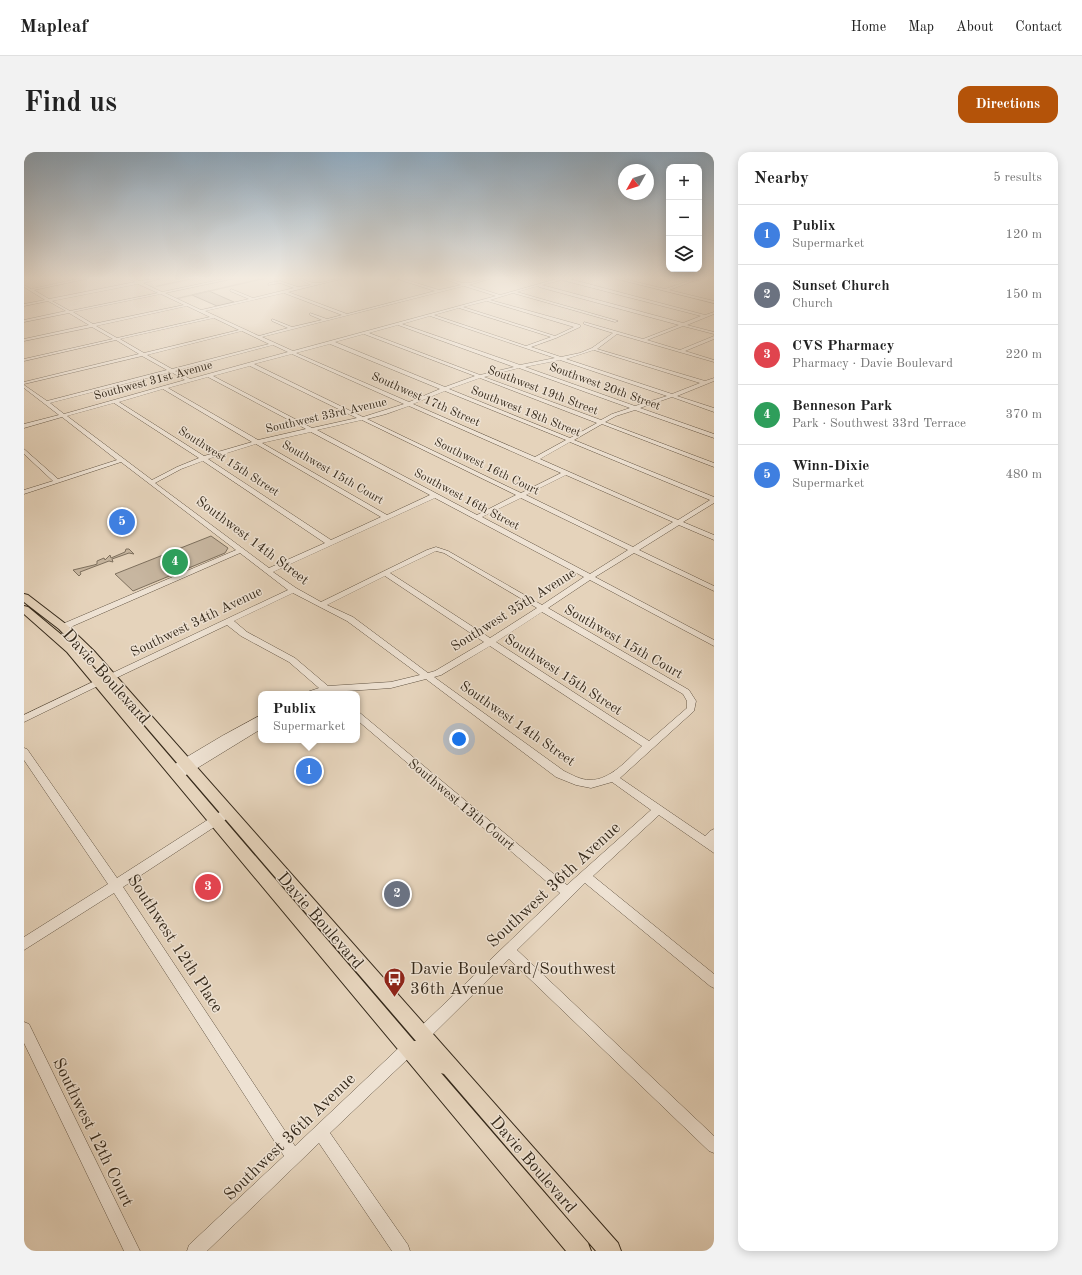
<!DOCTYPE html>
<html lang="en">
<head>
<meta charset="utf-8">
<style>
  :root { --surface:#fff; --page:#f2f2f2; --text:#222; --muted:#767676; --line:#e0e0e0; --accent:#b45309 }
  body { margin:0; font-family:"Old Standard TT",serif; background:var(--page); color:var(--text) }
  .controls { position:absolute; right:12px; top:12px; display:grid; overflow:hidden; border-radius:8px; box-shadow:0 2px 10px #0003 }
  .controls button { width:36px; height:36px; display:grid; place-items:center; padding:0; border:0; border-bottom:1px solid var(--line); background:var(--surface); color:var(--text); font:20px sans-serif }
  .compass { position:absolute; left:594px; top:12px; width:36px; height:36px; border-radius:50%; background:var(--surface); box-shadow:0 2px 10px #0003; rotate:231deg }
  .you { position:absolute; left:435px; top:587px; width:14px; height:14px; margin:-10px; border:3px solid #fff; border-radius:50%; background:#1a73e8; box-shadow:0 0 0 6px #1a73e833 }
  .badge { display:grid; place-items:center; width:26px; height:26px; border-radius:50%; background:var(--accent); color:#fff; font-size:13px; font-weight:700 }
  .pin { position:absolute; translate:-50% -50%; border:2px solid #fff; box-shadow:0 1px 4px #0006 }
  .popup { position:absolute; left:234px; top:539px; width:102px; height:52px; box-sizing:border-box; display:grid; place-content:center; border-radius:8px; background:var(--surface); filter:drop-shadow(0 1px 3px #0005); font-size:13px; white-space:nowrap; color:var(--muted) }
  .popup b { font-size:15px; color:var(--text) }
  .popup::after { content:''; position:absolute; left:50%; top:100%; margin-left:-8px; border:8px solid transparent; border-top-color:var(--surface) }
  .list { margin:0; padding:0; list-style:none }
  h2 { display:flex; justify-content:space-between; align-items:center; height:52px; margin:0; padding:0 16px; font-size:17px }
  h2 small { font-size:13px; font-weight:400; color:var(--muted) }
  .list li { display:grid; grid-template-columns:26px 1fr auto; gap:12px; align-items:center; box-sizing:border-box; height:60px; padding:0 16px; border-top:1px solid var(--line) }
  .list b { display:block; font-size:15px; white-space:nowrap }
  .list p { margin:0; font-size:13px; white-space:nowrap; color:var(--muted) }
  .list em { font-size:13px; font-style:normal; color:var(--muted) }
  .icon { flex:none; width:22px; height:22px; fill:none; stroke:currentColor; stroke-width:2; stroke-linecap:round; stroke-linejoin:round }
  .map { position:relative; flex:none; width:690px; height:1099px; overflow:hidden; border-radius:12px }
  header { display:flex; align-items:center; gap:24px; box-sizing:border-box; height:56px; padding:0 20px; background:var(--surface); border-bottom:1px solid var(--line) }
  header strong { font-size:19px }
  nav { display:flex; gap:22px; margin-inline-start:auto; font-size:14px }
  .intro { display:flex; align-items:center; justify-content:space-between; box-sizing:border-box; height:96px; padding:0 24px }
  h1 { margin:0; font-size:28px }
  .button { padding:10px 18px; border-radius:12px; background:var(--accent); color:#fff; font-size:14px; font-weight:700 }
  main { display:flex; gap:24px; padding:0 24px }
  aside { flex:1; background:var(--surface); border-radius:12px; box-shadow:0 2px 10px #0003 }
  .map>svg:first-child { display:block }
  .green { fill:#c7b6a0; stroke:#7e705e }
  .lines { fill:none; stroke-linecap:round; stroke-linejoin:round }
  .canal { fill:#aa9a85; fill-rule:evenodd }
  .minor-casing { stroke:#625443; stroke-width:1 }
  .major-casing { stroke:#362a1b; stroke-width:2 }
  .minor { fill:#eee2d3; fill-rule:evenodd }
  .major { fill:#e5d3bb; fill-rule:evenodd }
  .labels { text-anchor:middle; stroke-width:3; stroke-linejoin:round; paint-order:stroke }
  .far-street-label { font-size:12px; fill:#362a1b; stroke:#eee2d3 }
  .street-label { font-size:14px; fill:#362a1b; stroke:#eee2d3 }
  .near-street-label { font-size:17px; fill:#362a1b; stroke:#eee2d3 }
  .near-poi-label { font-size:17px; fill:#362a1b; stroke:#eee2d3; text-anchor:start }
</style>
</head>
<body>
<header>
<strong>Mapleaf</strong>
<nav><a>Home</a><a>Map</a><a>About</a><a>Contact</a></nav>
</header>
<div class="intro"><h1>Find us</h1><a class="button">Directions</a></div>
<main>
<div class="map">
<svg width="690" height="1099" viewBox="0 0 690 1099">
  <rect width="100%" height="100%" fill="#e5d3bb"/>
  <filter id="stains"><feTurbulence type="fractalNoise" baseFrequency=".005" numOctaves="4"/><feColorMatrix values="0 0 0 0 .2 0 0 0 0 .09 0 0 0 0 .02 0 0 0 .5 -.17"/></filter>
  <radialGradient id="worn" r=".72"><stop offset=".6" stop-color="#630" stop-opacity="0"/><stop offset="1" stop-color="#630" stop-opacity=".3"/></radialGradient>
  <!-- green -->
  <g class="green">
    <polygon points="185,139 210,150 193,154 168,143"/>
    <polygon points="187,384 204,396 201,401 109,439 91,422"/>
    <polygon points="102,397 105,397 110,402 105,401 88,407 89,410 85,409 56,420 57,422 55,424 49,418 70,413 73,412 73,409 80,406 81,408 86,403 87,406 101,400"/>
  </g>
  <g class="lines">
    <!-- canal -->
    <g class="canal">
      <polygon points="167,126 175,126 133,135 131,134"/>
      <polygon points="238,126 245,126 154,147 152,146"/>
    </g>
    <defs>
      <g id="minor">
        <path d="M58,126H66L10,138L25,147L111,130L104,126H109L115,129L139,126L119,131L138,140L204,126H212L141,141L177,158L225,147L206,139L207,137L229,146L270,136L256,131L244,133L245,131L256,129L274,135L287,133L273,126C279,126 285,131 292,131C302,131 311,126 321,126L264,140L323,162L411,139L370,126H376L415,138L437,133L418,126C426,126 432,130 440,131C449,132 459,126 468,126L445,133L476,143L536,126H542L681,163L690,160V162L663,173L690,180V182L659,174L623,188L656,198L690,184V187L661,199L690,208V210L593,182L573,197L681,229L690,226V229L653,244L690,256V260L648,245L616,256L690,282V286L611,258L592,264L581,270L690,311V315L578,272L550,288L690,345V351L659,370L690,383V388L655,373L615,398L690,434V439L610,401L571,425L690,488V494L566,428L524,456L665,538L672,549L670,559L596,626L681,684L686,679L690,677V701L635,663L569,724L690,822V836L686,834L561,731L493,798L690,984V1001L685,999L485,807L403,888L398,890L393,888L391,883L393,878L536,741L333,568V560L336,561L543,733L627,658L588,630L567,636L552,633L532,625L402,527L367,536L308,540L304,542L300,541L282,542L283,540L295,536L265,510L217,484L203,473L90,527H84L83,525L84,523L264,438L216,401L42,477H36L35,475L36,473L212,398L97,310L0,342V338L29,329L0,302V297L34,327L93,308L38,265L0,276V272L35,263L0,236V233L23,249L143,218L118,204L0,232V230L115,202L92,188L0,209V207L89,187L68,175L0,189V187L65,173L45,161L0,170V168L42,159L24,149L0,154V152L21,148L0,135V133L7,137ZM538,128L677,164L659,171L518,133ZM114,132L134,141L46,159L28,149ZM440,134L472,144L269,199L238,185ZM514,134L515,135L655,173L619,187L560,170V172L589,181L568,196L556,201L537,205L507,195L532,186L556,175V173L466,148L489,141L591,170L594,169L493,140ZM260,141L318,163L303,167L286,161V163L298,168L268,175L248,167V169L264,176L235,184L181,159ZM137,142L160,153L69,172L49,160ZM463,149L550,175L531,184L439,155ZM163,154L186,165L93,186L72,174ZM435,156L527,185L502,194L410,163ZM406,164L531,206L496,213L378,172ZM190,166L215,178L120,201L96,187ZM374,173L490,215L456,223L345,181ZM218,179L245,192L148,217L123,203ZM340,182L451,224L421,235L311,190ZM306,192L416,237L385,250L272,201ZM249,193L264,200L166,227L151,219ZM570,198L676,231L648,242L542,207ZM268,202L380,252L339,265L230,212ZM536,208L643,244L611,254L501,215ZM226,214L333,266L288,276L189,224ZM495,216L606,256L588,262L577,268L460,225ZM147,220L161,228L40,262L26,251ZM184,225L282,277L234,288L144,236ZM456,226L573,271L546,286L425,237ZM139,237L228,290L180,304L95,250ZM421,239L542,288L511,305L389,252ZM90,251L175,306L153,315L128,328L43,264ZM385,254L537,321L497,341L343,267L362,262ZM338,268L492,343L453,363L293,278ZM287,280L406,343L363,363L238,291ZM546,290L686,348L654,368L516,307ZM232,292L357,365L307,388L184,307ZM179,309L301,391L245,416L131,331L157,317ZM542,323L649,370L609,395L502,343ZM411,346L560,425L518,453L424,399L412,395L403,398L297,450L272,436L249,420ZM497,346L604,398L566,422L458,365ZM412,399L420,401L513,456L466,486L366,421ZM361,424L460,490L411,519L404,521L329,465L303,453ZM269,441L323,469L396,523L367,530L304,534L271,506L223,480L210,469ZM518,460L659,542L663,549V556L625,589L472,490ZM466,494L618,594C604,607 587,628 566,628C557,628 548,623 540,619L410,525L417,523Z"/>
        <polygon points="589,126 596,126 641,137 673,126 678,126 645,138 690,149 690,151"/>
        <polygon points="75,527 78,528 79,530 78,532 0,570 0,563"/>
        <polygon points="237,563 237,577 157,626 153,627 149,626 149,622 146,621 144,618 146,615 198,584"/>
        <polygon points="0,596 3,597 93,726 199,658 203,657 207,658 208,661 207,664 99,735 271,994 380,891 385,889 390,891 392,896 390,901 306,981 384,1093 386,1099 368,1099 295,991 183,1099 163,1099 165,1093 260,1004 90,741 0,798 0,785 84,732 0,608"/>
        <polygon points="0,870 5,872 116,1099 100,1099 0,891"/>
      </g>
      <polygon id="major" points="0,442 4,443 43,473 70,499 594,1091 597,1099 572,1099 420,922 417,921 564,1091 567,1099 542,1099 43,500 0,462 0,454 4,455 51,494 390,889 392,889 62,505 35,477 0,450"/>
    </defs>
    <!-- minor casing -->
    <use href="#minor" class="minor-casing"/>
    <!-- major casing -->
    <use href="#major" class="major-casing"/>
    <!-- minor -->
    <use href="#minor" class="minor"/>
    <!-- major -->
    <use href="#major" class="major"/>
  </g>
  <!-- sky -->
  <linearGradient id="sky" x2="0" y2="1"><stop stop-color="#8faac0"/><stop offset="0.45" stop-color="#f3ebe0"/><stop offset="1" stop-color="#f3ebe0" stop-opacity="0"/></linearGradient>
  <rect width="690" height="280" fill="url(#sky)"/>
  <!-- icons -->
  <defs>
    <symbol id="bus-pin" viewBox="-11 -11 22 30"><path d="M0 17L-7.5 6A9.5 9.5 0 1 1 7.5 6Z" fill="#8f2418" stroke="#eee2d3"/><path d="M-5-6H5V4H4V6H2V4H-2V6H-4V4H-5ZM-3.5-4V0h7V-4ZM-3.5 1.2v1.5H-2V1.2ZM2 1.2v1.5H3.5V1.2Z" fill="#fff"/></symbol>
  </defs>
  <g fill-rule="evenodd">
    <use href="#bus-pin" x="358" y="814" width="25" height="34"/>
  </g>
  <g class="labels">
    <!-- far-street labels -->
    <g class="far-street-label">
      <text transform="translate(129 228) rotate(-15)" y="4">Southwest 31st Avenue</text>
      <text transform="translate(581 234) rotate(20)" y="4">Southwest 20th Street</text>
      <text transform="translate(519 238) rotate(21)" y="4">Southwest 19th Street</text>
      <text transform="translate(402 247) rotate(24)" y="4">Southwest 17th Street</text>
      <text transform="translate(502 259) rotate(22)" y="4">Southwest 18th Street</text>
      <text transform="translate(302 263) rotate(-13)" y="4">Southwest 33rd Avenue</text>
      <text transform="translate(205 309) rotate(33)" y="4">Southwest 15th Street</text>
      <text transform="translate(463 314) rotate(26)" y="4">Southwest 16th Court</text>
      <text transform="translate(309 320) rotate(30)" y="4">Southwest 15th Court</text>
      <text transform="translate(443 347) rotate(28)" y="4">Southwest 16th Street</text>
    </g>
    <!-- street labels -->
    <g class="street-label">
      <text transform="translate(229 388) rotate(37)" y="5">Southwest 14th Street</text>
      <text transform="translate(489 457) rotate(-32)" y="5">Southwest 35th Avenue</text>
      <text transform="translate(172 469) rotate(-26)" y="5">Southwest 34th Avenue</text>
      <text transform="translate(600 489) rotate(30)" y="5">Southwest 15th Court</text>
      <text transform="translate(540 522) rotate(33)" y="5">Southwest 15th Street</text>
      <text transform="translate(494 571) rotate(35)" y="5">Southwest 14th Street</text>
      <text transform="translate(438 652) rotate(40)" y="5">Southwest 13th Court</text>
    </g>
    <!-- near-street labels -->
    <g class="near-street-label">
      <text transform="translate(83 524) rotate(48)" y="6">Davie Boulevard</text>
      <text transform="translate(529 732) rotate(-43)" y="6">Southwest 36th Avenue</text>
      <text transform="translate(297 768) rotate(49)" y="6">Davie Boulevard</text>
      <text transform="translate(152 791) rotate(57)" y="6">Southwest 12th Place</text>
      <text transform="translate(70 980) rotate(64)" y="6">Southwest 12th Court</text>
      <text transform="translate(265 984) rotate(-44)" y="6">Southwest 36th Avenue</text>
      <text transform="translate(510 1012) rotate(49)" y="6">Davie Boulevard</text>
    </g>
    <!-- near-poi labels -->
    <g class="near-poi-label">
      <text x="386" y="822">Davie Boulevard/Southwest<tspan x="386" dy="20">36th Avenue</tspan></text>
    </g>
  </g>
  <rect width="100%" height="100%" filter="url(#stains)"/>
  <rect width="100%" height="100%" fill="url(#worn)"/>
</svg>
<div class="controls">
<button>+</button>
<button>−</button>
<button><svg class="icon" aria-label="layers" viewBox="0 0 24 24"><path d="M12 4l9 5-9 5-9-5zM3 14l9 5 9-5"/></svg></button>
</div>
<svg class="compass" viewBox="-18 -18 36 36"><path d="M0-13l5 13h-10z" fill="#e53935"/><path d="M0 13l5-13h-10z" fill="#767676"/></svg>
<div class="you"></div>
<div class="pin badge" style="left:285px;top:619px;background:#3f7fe0">1</div>
<div class="popup"><b>Publix</b>Supermarket</div>
<div class="pin badge" style="left:373px;top:742px;background:#6b7280">2</div>
<div class="pin badge" style="left:184px;top:735px;background:#e0444e">3</div>
<div class="pin badge" style="left:151px;top:410px;background:#2e9e5b">4</div>
<div class="pin badge" style="left:98px;top:370px;background:#3f7fe0">5</div>
</div>
<aside>
<h2>Nearby<small>5 results</small></h2>
<ul class="list">
<li><span class="badge" style="background:#3f7fe0">1</span><div><b>Publix</b><p>Supermarket</p></div><em>120 m</em></li>
<li><span class="badge" style="background:#6b7280">2</span><div><b>Sunset Church</b><p>Church</p></div><em>150 m</em></li>
<li><span class="badge" style="background:#e0444e">3</span><div><b>CVS Pharmacy</b><p>Pharmacy · Davie Boulevard</p></div><em>220 m</em></li>
<li><span class="badge" style="background:#2e9e5b">4</span><div><b>Benneson Park</b><p>Park · Southwest 33rd Terrace</p></div><em>370 m</em></li>
<li><span class="badge" style="background:#3f7fe0">5</span><div><b>Winn-Dixie</b><p>Supermarket</p></div><em>480 m</em></li>
</ul>
</aside>
</main>
</body>
</html>
